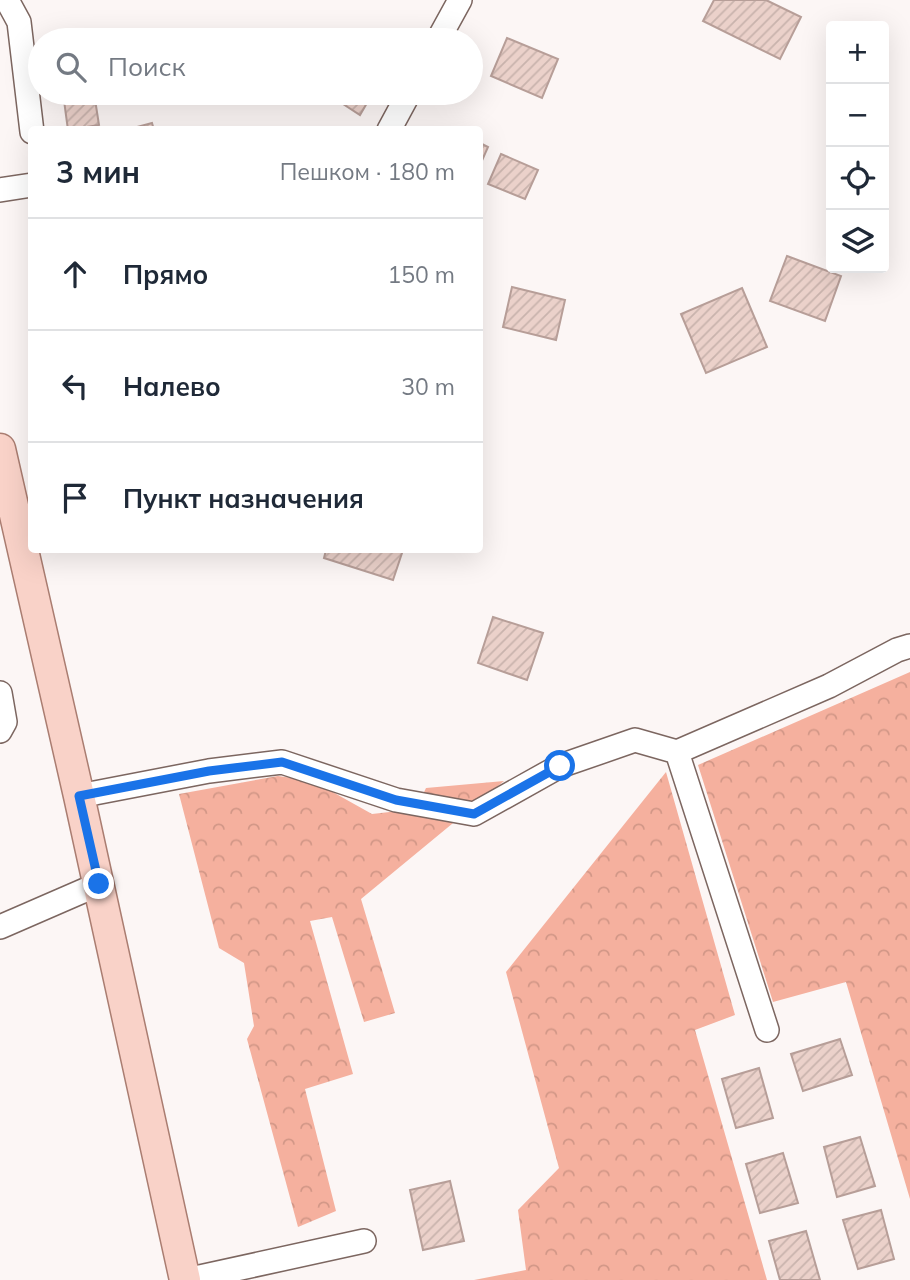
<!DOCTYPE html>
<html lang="ru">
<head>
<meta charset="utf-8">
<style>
  :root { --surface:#fff; --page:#f6f6f7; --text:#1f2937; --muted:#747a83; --line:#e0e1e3 }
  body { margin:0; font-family:Mulish,sans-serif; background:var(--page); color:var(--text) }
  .controls { position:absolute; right:21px; top:21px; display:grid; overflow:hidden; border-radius:7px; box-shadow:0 7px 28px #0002 }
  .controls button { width:63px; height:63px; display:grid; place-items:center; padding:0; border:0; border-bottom:2px solid var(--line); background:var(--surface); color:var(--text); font:35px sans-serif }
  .stop { position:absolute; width:21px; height:21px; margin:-16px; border:5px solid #1a73e8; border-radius:50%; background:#fff }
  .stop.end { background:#1a73e8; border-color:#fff; box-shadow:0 2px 7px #0008 }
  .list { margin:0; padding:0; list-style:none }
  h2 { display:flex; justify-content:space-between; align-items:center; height:91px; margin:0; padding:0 28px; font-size:30px }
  h2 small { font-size:23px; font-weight:400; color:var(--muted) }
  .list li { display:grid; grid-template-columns:46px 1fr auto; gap:21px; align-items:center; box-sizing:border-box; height:112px; padding:0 28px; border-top:2px solid var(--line) }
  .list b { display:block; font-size:26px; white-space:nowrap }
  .list em { font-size:23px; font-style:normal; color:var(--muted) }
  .icon { flex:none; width:38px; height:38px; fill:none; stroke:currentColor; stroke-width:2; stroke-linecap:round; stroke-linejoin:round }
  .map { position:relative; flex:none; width:910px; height:1280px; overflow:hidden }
  .search { position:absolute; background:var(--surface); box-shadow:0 7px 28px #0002; left:28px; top:28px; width:455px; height:77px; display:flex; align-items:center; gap:18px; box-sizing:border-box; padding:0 24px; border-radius:38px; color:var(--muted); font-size:26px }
  .panel { position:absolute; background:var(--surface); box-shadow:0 7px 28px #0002; left:28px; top:126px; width:455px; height:427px; border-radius:7px }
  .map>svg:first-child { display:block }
  .forest { fill:url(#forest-crowns) }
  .building { fill:url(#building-hatch); stroke:#b79e98; stroke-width:2 }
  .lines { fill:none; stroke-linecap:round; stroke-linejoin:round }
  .minor-casing { stroke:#7c6660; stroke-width:26 }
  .major-casing { stroke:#aa7d71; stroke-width:33 }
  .minor { stroke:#fff; stroke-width:23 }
  .major { stroke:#f9d2c8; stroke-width:30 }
  .route { stroke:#1a73e8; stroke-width:9 }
</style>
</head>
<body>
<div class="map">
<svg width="910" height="1280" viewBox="0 0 910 1280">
  <defs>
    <pattern id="forest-crowns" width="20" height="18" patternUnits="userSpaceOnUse" patternTransform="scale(1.75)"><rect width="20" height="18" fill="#f5b09e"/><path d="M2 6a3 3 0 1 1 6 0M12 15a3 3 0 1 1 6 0" fill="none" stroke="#d29787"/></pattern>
    <pattern id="building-hatch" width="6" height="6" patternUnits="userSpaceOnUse" patternTransform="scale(1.75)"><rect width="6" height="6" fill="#ebd1ca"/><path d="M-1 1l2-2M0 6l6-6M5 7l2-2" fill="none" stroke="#c9b3ad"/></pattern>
  </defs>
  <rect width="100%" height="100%" fill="#fcf6f5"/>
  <!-- forest -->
  <g class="forest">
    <polygon points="910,672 910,1199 846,982 773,1002 698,765"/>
    <polygon points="666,772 735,1015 695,1030 767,1280 474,1280 526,1270 518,1210 559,1168 506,972"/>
    <polygon points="278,776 313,781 372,814 416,809 426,788 504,781 361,899 395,1013 364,1022 332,917 310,921 353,1074 305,1089 336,1211 298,1227 247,1039 254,1026 244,963 219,948 179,794"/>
  </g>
  <!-- building -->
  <g class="building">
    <polygon points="714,0 766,0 801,17 780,59 703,21"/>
    <polygon points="507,38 558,59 542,98 491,76"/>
    <polygon points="63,93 94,93 99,125 68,130"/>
    <polygon points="120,93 160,93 160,97 122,102"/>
    <polygon points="346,93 366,93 371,96 360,115 340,102"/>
    <polygon points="152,123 154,130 126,130"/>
    <polygon points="480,143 488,147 480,165"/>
    <polygon points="501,154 538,170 525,199 488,184"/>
    <polygon points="787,256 841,276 825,321 770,301"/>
    <polygon points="512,287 565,300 556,340 503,327"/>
    <polygon points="742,288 767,347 706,373 681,314"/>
    <polygon points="326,550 403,550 393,580 324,558"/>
    <polygon points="493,617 543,633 527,680 478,663"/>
    <polygon points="840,1039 852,1075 803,1091 791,1054"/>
    <polygon points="759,1068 773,1118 736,1128 722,1079"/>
    <polygon points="860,1137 875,1186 837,1197 824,1147"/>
    <polygon points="783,1153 798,1203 760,1213 746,1164"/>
    <polygon points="450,1181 464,1241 423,1250 410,1190"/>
    <polygon points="881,1210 894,1259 858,1269 843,1220"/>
    <polygon points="806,1231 820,1280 780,1280 769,1241"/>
  </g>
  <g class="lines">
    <defs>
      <g id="minor">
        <polyline points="7,0 19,22 32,132"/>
        <polyline points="438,40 460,0"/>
        <polyline points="389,130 409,93"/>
        <polyline points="0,190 32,185"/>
        <polyline points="0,693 5,722 0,731"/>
        <polyline points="677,752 829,686 897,650 910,646"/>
        <polyline points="79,796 209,771 282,762 396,800 474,814 560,766 635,740 677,752 767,1030"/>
        <polyline points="0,927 99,884"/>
        <polyline points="186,1280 364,1241"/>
      </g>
      <polyline id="major" points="0,449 79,796 185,1280"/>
    </defs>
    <!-- minor casing -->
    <use href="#minor" class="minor-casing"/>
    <!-- major casing -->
    <use href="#major" class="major-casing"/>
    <!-- minor -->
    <use href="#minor" class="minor"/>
    <!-- major -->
    <use href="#major" class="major"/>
  </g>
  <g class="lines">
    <!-- route -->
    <polyline class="route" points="99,884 79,796 209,771 282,762 396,800 474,814 560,766"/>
  </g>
</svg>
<div class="controls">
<button>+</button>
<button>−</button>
<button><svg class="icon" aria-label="locate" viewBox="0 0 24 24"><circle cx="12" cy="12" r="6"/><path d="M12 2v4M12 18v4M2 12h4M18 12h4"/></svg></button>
<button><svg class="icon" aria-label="layers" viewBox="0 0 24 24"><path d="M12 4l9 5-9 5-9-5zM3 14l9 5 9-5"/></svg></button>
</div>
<div class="stop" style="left:560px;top:766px"></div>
<div class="stop end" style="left:99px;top:884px"></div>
<div class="search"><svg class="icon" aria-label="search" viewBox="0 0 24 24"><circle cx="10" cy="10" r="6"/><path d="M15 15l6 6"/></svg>Поиск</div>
<section class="panel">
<h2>3 мин<small>Пешком · 180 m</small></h2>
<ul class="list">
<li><svg class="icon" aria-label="ahead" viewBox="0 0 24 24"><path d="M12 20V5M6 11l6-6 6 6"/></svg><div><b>Прямо</b></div><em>150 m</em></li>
<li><svg class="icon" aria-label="left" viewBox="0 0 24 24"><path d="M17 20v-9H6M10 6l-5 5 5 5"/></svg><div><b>Налево</b></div><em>30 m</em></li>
<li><svg class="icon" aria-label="arrive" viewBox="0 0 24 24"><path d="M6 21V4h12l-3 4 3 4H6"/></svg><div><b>Пункт назначения</b></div></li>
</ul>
</section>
</div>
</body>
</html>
